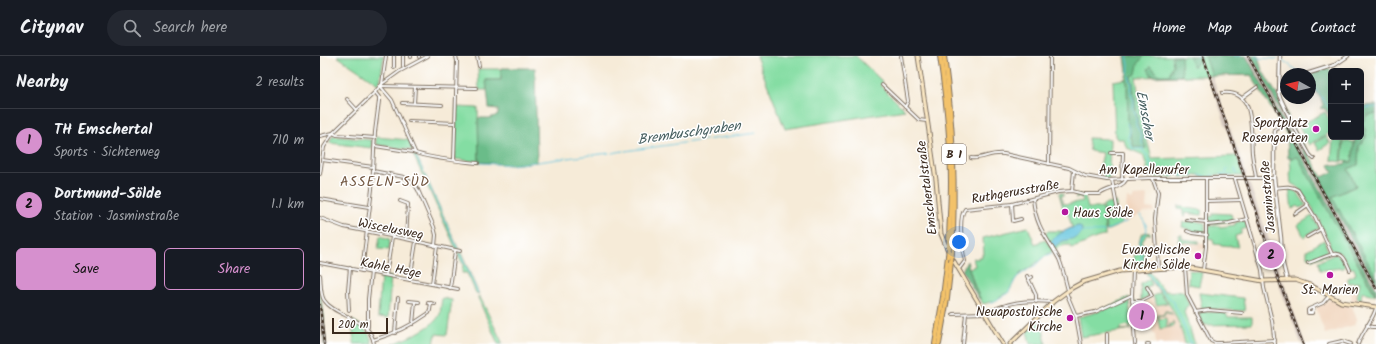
<!DOCTYPE html>
<html lang="en">
<head>
<meta charset="utf-8">
<style>
  :root { --surface:#171b24; --page:#242831; --text:#f1f3f6; --muted:#9ea1a6; --line:#363941; --accent:#d690ce }
  body { margin:0; font-family:Kalam,sans-serif; background:var(--page); color:var(--text) }
  .controls { position:absolute; right:12px; top:12px; display:grid; overflow:hidden; border-radius:6px; box-shadow:0 4px 16px #0002 }
  .controls button { width:36px; height:36px; display:grid; place-items:center; padding:0; border:0; border-bottom:1px solid var(--line); background:var(--surface); color:var(--text); font:20px sans-serif }
  .compass { position:absolute; left:960px; top:12px; width:36px; height:36px; border-radius:50%; background:var(--surface); box-shadow:0 4px 16px #0002; rotate:278deg }
  .scale { position:absolute; left:12px; bottom:10px; width:56px; box-sizing:border-box; padding-left:4px; border:2px solid #3b2a1e; border-top:0; font-size:11px; line-height:14px; white-space:nowrap; color:#3b2a1e; -webkit-text-stroke:3px #fff; paint-order:stroke }
  .you { position:absolute; left:639px; top:186px; width:14px; height:14px; margin:-10px; border:3px solid #fff; border-radius:50%; background:#1a73e8; box-shadow:0 0 0 6px #1a73e833 }
  .badge { display:grid; place-items:center; width:26px; height:26px; border-radius:50%; background:var(--accent); color:#111; font-size:13px; font-weight:700 }
  .pin { position:absolute; translate:-50% -50%; border:2px solid #fff; box-shadow:0 1px 4px #0006 }
  .list { margin:0; padding:0; list-style:none }
  h2 { display:flex; justify-content:space-between; align-items:center; height:52px; margin:0; padding:0 16px; font-size:17px }
  h2 small { font-size:13px; font-weight:400; color:var(--muted) }
  .list li { display:grid; grid-template-columns:26px 1fr auto; gap:12px; align-items:center; box-sizing:border-box; height:64px; padding:0 16px; border-top:1px solid var(--line) }
  .list b { display:block; font-size:15px; white-space:nowrap }
  .list p { margin:0; font-size:13px; white-space:nowrap; color:var(--muted) }
  .list em { font-size:13px; font-style:normal; color:var(--muted) }
  .actions { display:flex; gap:8px; padding:12px 16px }
  .actions a { flex:1; padding:9px 0; border:1px solid var(--accent); border-radius:6px; text-align:center; font-size:14px; color:var(--accent) }
  .actions .main { background:var(--accent); color:#111 }
  .icon { flex:none; width:22px; height:22px; fill:none; stroke:currentColor; stroke-width:2; stroke-linecap:round; stroke-linejoin:round }
  .map { position:relative; flex:none; width:1056px; height:288px; overflow:hidden }
  header { display:flex; align-items:center; gap:24px; box-sizing:border-box; height:56px; padding:0 20px; background:var(--surface); border-bottom:1px solid var(--line) }
  header strong { font-size:19px }
  nav { display:flex; gap:22px; margin-inline-start:auto; font-size:14px }
  .search { width:280px; height:36px; background:var(--page); display:flex; align-items:center; gap:10px; box-sizing:border-box; padding:0 14px; border-radius:22px; color:var(--muted); font-size:15px }
  main { display:flex }
  aside { flex:1; background:var(--surface) }
  .map>svg:first-child { display:block }
  .built { fill:#f1d5bd }
  .industrial { fill:#cec1ba }
  .green { fill:#84dda3; stroke:#608460 }
  .forest { fill:#6bbc89; stroke:#537354 }
  .water { fill:#5fc3dd; stroke:#4d767e }
  .lines { fill:none; stroke-linecap:round; stroke-linejoin:round }
  .stream { stroke:#5fc3dd; stroke-width:1 }
  .minor-casing { stroke:#7c6e5f; stroke-width:4 }
  .tertiary-casing { stroke:#7c6e5f; stroke-width:4.5 }
  .secondary-casing { stroke:#7c6e5f; stroke-width:5 }
  .trunk-casing { stroke:#7c6e5f; stroke-width:6 }
  .minor { stroke:#fff; stroke-width:2 }
  .tertiary { stroke:#fff; stroke-width:2.5 }
  .secondary { stroke:#fae7c3; stroke-width:3 }
  .trunk { stroke:#f3c26a; stroke-width:4 }
  .rail-casing { stroke:#3b2a1e; stroke-width:2.5 }
  .rail { stroke:#fff; stroke-width:1; stroke-dasharray:3; stroke-linecap:butt }
  .trunk-bridge-casing { stroke:#7c6e5f; stroke-width:6; stroke-linecap:butt }
  .trunk-bridge { stroke:#f3c26a; stroke-width:4 }
  .poi-dot { fill:#b5179e; stroke:#fff; stroke-width:1.5 }
  .labels { text-anchor:middle; stroke-width:3; stroke-linejoin:round; paint-order:stroke }
  .shield { fill:#fff; stroke:#766a62; stroke-width:1 }
  .shield-label { font-size:12px; font-weight:bold; fill:#3b2a1e }
  .poi-label { font-size:13px; fill:#3b2a1e; stroke:#fff; text-anchor:end }
  .street-label { font-size:13px; fill:#3b2a1e; stroke:#fff }
  .water-label { font-size:14px; font-style:italic; fill:#486061; stroke:#fff }
  .neighbourhood-label { font-size:14px; letter-spacing:1px; fill:#735842; stroke:#fff }
</style>
</head>
<body>
<header>
<strong>Citynav</strong>
<div class="search"><svg class="icon" aria-label="search" viewBox="0 0 24 24"><circle cx="10" cy="10" r="6"/><path d="M15 15l6 6"/></svg>Search here</div>
<nav><a>Home</a><a>Map</a><a>About</a><a>Contact</a></nav>
</header>
<main>
<aside>
<h2>Nearby<small>2 results</small></h2>
<ul class="list">
<li><span class="badge">1</span><div><b>TH Emschertal</b><p>Sports · Sichterweg</p></div><em>710 m</em></li>
<li><span class="badge">2</span><div><b>Dortmund-Sölde</b><p>Station · Jasminstraße</p></div><em>1.1 km</em></li>
</ul>
<div class="actions"><a class="main">Save</a><a>Share</a></div>
</aside>
<div class="map">
<svg width="1056" height="288" viewBox="0 0 1056 288">
  <rect width="100%" height="100%" fill="#fff"/>
  <filter id="ink" filterUnits="userSpaceOnUse"><feTurbulence type="fractalNoise" baseFrequency=".025" numOctaves="2"/><feDisplacementMap in="SourceGraphic" scale="8" xChannelSelector="R" yChannelSelector="G"/><feConvolveMatrix kernelMatrix="1 2 1 2 8 2 1 2 1" color-interpolation-filters="sRGB"/></filter>
  <filter id="wash" filterUnits="userSpaceOnUse"><feTurbulence type="fractalNoise" baseFrequency=".012" numOctaves="4" result="noise"/><feDisplacementMap in="SourceGraphic" scale="16" xChannelSelector="R" yChannelSelector="G"/><feGaussianBlur stdDeviation="0.9" result="paint"/><feColorMatrix in="noise" values="0 0 0 0 0 0 0 0 0 0 0 0 0 0 0 0 0 1.4 0 .05"/><feComposite in="paint" operator="in"/></filter>
  <g filter="url(#wash)">
    <rect width="100%" height="100%" fill="#f6ebd8"/>
    <!-- built -->
    <g class="built">
      <polygon points="827,139 826,152 834,153 834,156 823,157 804,167 804,155 806,155 807,142 812,144 814,140"/>
      <polygon points="859,186 885,188 885,193 877,194 876,196 871,194 867,197 861,196"/>
      <polygon points="1033,226 1041,226 1036,246 1031,245"/>
      <polygon points="831,242 836,249 848,248 858,265 865,288 836,288 835,278 833,278 831,270 829,270 828,266 815,268 814,257 823,256 821,250 822,246"/>
      <polygon points="1010,243 1021,248 1032,250 1037,264 1034,269 1005,278 996,251 1002,249"/>
    </g>
    <!-- industrial -->
    <g class="industrial">
      <polygon points="885,0 926,118 926,120 923,120 921,114 889,20"/>
      <polygon points="926,0 931,0 967,66 964,68"/>
      <polygon points="968,67 1056,227 1056,233 965,69"/>
      <polygon points="925,124 928,124 962,222 956,223"/>
      <polygon points="963,225 985,288 981,287 958,226"/>
      <polygon points="0,243 5,288 2,288 0,267"/>
    </g>
    <!-- green -->
    <g class="green">
      <polygon points="17,0 64,0 60,25 58,28"/>
      <polygon points="436,0 536,0 563,26 560,29 585,54 465,73"/>
      <polygon points="813,0 921,0 931,19 816,21 822,65 832,103 917,100 923,120 901,120 900,119 895,119 894,121 880,121 880,119 874,119 874,121 860,121 860,119 854,119 854,121 828,121 827,111 823,99 807,92 803,83 797,83 795,80 793,25 805,23 807,26 808,70 814,91 826,92 821,75 818,69 813,28 811,21"/>
      <polygon points="158,13 181,13 181,24 166,24 167,34 159,34"/>
      <polygon points="137,51 158,52 159,106 135,103"/>
      <polygon points="1005,56 1011,66 1011,76 989,89 979,70"/>
      <polygon points="1056,58 1056,221 1012,141 1036,130 1028,113 1038,109 1039,90 1046,81 1045,74 1042,67 1047,59"/>
      <polygon points="13,80 52,84 52,92 9,87"/>
      <polygon points="1006,80 1010,87 999,94 995,87"/>
      <polygon points="56,81 89,84 93,94 58,89 56,88"/>
      <polygon points="768,82 790,83 789,123 782,122 784,117 779,116 783,97 770,95"/>
      <polygon points="1013,84 1023,85 1021,106 1011,104"/>
      <polygon points="1024,85 1034,86 1032,106 1022,105"/>
      <polygon points="93,98 96,99 139,194 136,193"/>
      <polygon points="978,101 1055,239 1050,239 1042,236 1041,243 1037,242 1040,226 1029,227 1027,223 1036,218 1034,212 1030,212 1021,197 1013,195 1009,188 1010,187 1004,177 1005,176 1004,173 1002,173 999,166 1000,165 998,161 997,161 993,155 994,154 977,130 971,127 970,117 971,116 970,102"/>
      <path d="M969,132C977,134 981,142 986,149L980,152L978,150L972,153Z"/>
      <path d="M739,137H743V140H741L743,147L746,148L763,145L762,141L757,142L756,143V138L765,140L768,152H782L785,173V180C772,181 764,190 751,192L750,189C737,188 725,201 715,208C709,213 702,215 697,221C693,226 692,232 688,237L682,239L675,245L663,248L656,234L649,212L655,210L653,202L658,203V201H662V198H664L663,182L708,171L715,188L725,184L732,193L725,178L728,175H746L752,171L747,153L744,156Z"/>
      <polygon points="796,146 796,151 795,152 793,151 793,153 790,156 788,156 787,158 788,160 784,160 783,149"/>
      <polygon points="858,150 863,150 865,152 882,154 882,159 866,157 865,160 863,159 863,154 858,153"/>
      <polygon points="893,157 911,158 913,165 889,168 888,161 892,160"/>
      <polygon points="798,160 802,168 786,175 785,162 787,161 787,165 790,166 792,163 798,163"/>
      <polygon points="992,160 999,172 984,181 978,169"/>
      <path d="M869,164L885,167V176C875,179 871,173 862,171L863,166L866,167Z"/>
      <polygon points="925,164 927,172 921,174 921,178 915,180 918,191 894,188 893,183 887,182 889,170 900,170 900,171 915,169 915,167"/>
      <polygon points="825,176 830,177 831,178 827,178 822,186 825,209 823,211 810,212 810,206 813,206 815,198 819,197 819,188 821,179"/>
      <polygon points="859,179 862,179 862,183 879,185 879,187 858,186"/>
      <polygon points="60,180 70,183 69,194 58,193"/>
      <polygon points="1004,184 1009,198 992,204 991,201 987,201 987,194"/>
      <polygon points="139,197 141,197 159,238 156,237 147,217 142,217 143,208 137,198"/>
      <path d="M1015,198L1020,200L1025,207L1024,212C1016,212 1008,214 1000,214L998,206Z"/>
      <polygon points="869,214 882,216 879,230 868,228"/>
      <path d="M828,216H830L844,235L864,236L869,249L866,251L864,256L875,288H865C861,270 853,251 841,237C836,231 831,224 826,217Z"/>
      <polygon points="61,219 71,221 68,262 58,261"/>
      <polygon points="829,223 832,229 826,231 830,239 821,245 821,228"/>
      <polygon points="0,231 6,288 5,288 0,243"/>
      <polygon points="839,237 840,237 847,247 837,249 833,240"/>
      <polygon points="879,237 923,242 925,255 891,253 882,253"/>
      <polygon points="158,240 160,241 183,288 178,288 158,242"/>
      <polygon points="809,241 811,271 809,271 808,269 801,271 801,274 812,273 761,281 758,262 759,261 777,256"/>
      <path d="M122,242L132,244L127,279L116,278L114,288H73C85,283 115,271 120,258C121,253 121,247 122,242Z"/>
      <polygon points="814,246 822,246 821,250 822,254 814,255"/>
      <polygon points="845,255 847,255 851,256 852,259 851,257 848,258 847,255 845,255 845,259 838,260 839,263 846,262 847,271 850,271 849,268 853,268 853,265 854,269 851,271 840,273 837,259 843,259"/>
      <polygon points="878,256 905,256 908,261 932,261 932,268 884,269"/>
      <polygon points="721,263 726,288 710,288 707,275"/>
      <path d="M32,264C42,269 51,277 52,288H34Z"/>
    </g>
    <!-- forest -->
    <g class="forest">
      <polygon points="805,0 824,0 818,8 816,18 811,21 813,28 818,69 821,75 826,92 814,91 808,70 807,26 805,23 807,17"/>
      <polygon points="852,0 861,0 862,20 832,20 828,13 831,10 839,19 849,19 853,9"/>
      <polygon points="869,0 881,0 881,2 875,10 873,10"/>
      <polygon points="885,0 926,0 1053,228 1056,233 1056,239 978,101 968,102 967,79 931,19 892,20"/>
      <polygon points="931,0 938,0 942,14 956,37 968,60 967,66"/>
      <polygon points="181,12 215,12 217,106 190,109 159,106 158,62 169,62 178,59 178,53 169,52 166,24 181,24"/>
      <polygon points="1009,12 1011,15 1011,61 1005,53 1000,52 1003,49 1001,43 990,28 990,18"/>
      <polygon points="1056,49 1056,58 1047,59 1042,67 1045,74 1046,81 1039,90 1038,109 1028,113 1036,130 1012,141 1056,221 1056,227 968,67 971,67 1002,121 1013,116 1009,109 1011,108 1018,110 1021,108 1025,108 1026,106 1032,106 1035,81 1041,81 1041,50"/>
      <polygon points="647,205 654,230 660,242 659,243 642,215"/>
    </g>
    <!-- water -->
    <path class="water" d="M758,170H760L762,173C761,185 749,182 741,186C739,187 736,190 733,192L730,187C734,179 749,172 758,170Z"/>
    <g class="lines">
      <!-- stream -->
      <g class="stream">
        <path d="M807,0L809,9L808,17L812,29L811,38L814,45L813,53L816,60V69L821,78L823,95C830,101 832,110 831,119"/>
        <polyline points="876,0 881,0"/>
        <polyline points="914,0 921,0"/>
        <polyline points="936,0 937,2 958,3"/>
        <polyline points="961,3 982,18"/>
        <polyline points="990,26 1011,54"/>
        <polyline points="1041,52 1056,51"/>
        <polyline points="807,67 810,75 808,82 813,93 822,93"/>
        <polyline points="305,95 436,77"/>
        <polyline points="292,97 303,95"/>
        <polyline points="273,99 289,97"/>
        <polyline points="96,100 138,193"/>
        <polyline points="247,102 271,99"/>
        <polyline points="240,103 245,102"/>
        <polyline points="218,106 239,103"/>
        <polyline points="160,107 191,109 216,106"/>
        <polyline points="915,113 917,118"/>
        <polyline points="855,117 860,119"/>
        <polyline points="900,118 906,120"/>
        <polyline points="906,118 907,112"/>
        <polyline points="860,119 866,120"/>
        <polyline points="879,119 886,120"/>
        <polyline points="841,120 845,118"/>
        <polyline points="851,120 854,118"/>
        <polyline points="871,120 874,118"/>
        <polyline points="890,120 894,119"/>
        <polyline points="907,120 912,120"/>
        <path d="M820,159C836,181 819,175 820,189C821,197 823,196 821,205L824,211"/>
        <polyline points="787,174 808,165"/>
        <path d="M761,176C769,175 777,177 785,175"/>
        <polyline points="140,198 152,224"/>
        <polyline points="828,216 837,231 854,246 855,250 859,258 871,288"/>
        <polyline points="153,226 158,237"/>
        <polyline points="671,247 688,237 697,221 709,213 716,209 722,202 732,197"/>
      </g>
    </g>
  </g>
  <g filter="url(#ink)">
    <g class="lines">
      <defs>
        <g id="minor">
          <polyline points="83,0 83,11"/>
          <polyline points="91,0 91,1"/>
          <polyline points="99,0 99,1"/>
          <polyline points="157,0 159,10"/>
          <polyline points="581,0 588,45 585,51"/>
          <polyline points="74,11 74,0"/>
          <polyline points="62,28 66,0"/>
          <polyline points="562,29 599,64 607,65"/>
          <polyline points="60,30 156,32"/>
          <polyline points="61,31 72,44 95,96"/>
          <path d="M902,37C937,33 930,75 932,97C933,106 935,114 936,122"/>
          <polyline points="922,42 937,31"/>
          <polyline points="27,43 37,54"/>
          <polyline points="82,47 122,49"/>
          <polyline points="94,47 95,31"/>
          <polyline points="970,64 990,99 994,103"/>
          <polyline points="89,65 135,67"/>
          <polyline points="0,80 13,77 17,79 55,82"/>
          <path d="M55,90L93,96C110,103 139,105 158,107"/>
          <polyline points="791,97 803,97 802,124"/>
          <path d="M651,102C661,104 671,96 684,98L749,112L765,120L787,124L829,122H954"/>
          <polyline points="2,104 53,111"/>
          <polyline points="134,104 137,5 136,0"/>
          <polyline points="729,108 730,0"/>
          <polyline points="53,115 84,121 95,129 98,134 114,171 116,179 115,190"/>
          <polyline points="0,118 4,91 13,77 55,36 62,28 80,15 108,0"/>
          <polyline points="833,123 838,137 835,163 838,212"/>
          <polyline points="915,123 942,214 944,232 952,265 955,288"/>
          <polyline points="792,124 798,156"/>
          <path d="M955,132C963,131 971,129 978,134L995,161L1012,198"/>
          <polyline points="752,135 754,115"/>
          <polyline points="0,143 49,151"/>
          <path d="M713,143C716,171 726,180 739,203C743,212 745,224 748,234"/>
          <polyline points="80,145 88,148 86,183"/>
          <polyline points="886,145 921,144"/>
          <polyline points="692,148 693,165 701,163"/>
          <polyline points="975,158 988,149"/>
          <polyline points="0,162 24,171 86,183 140,195"/>
          <polyline points="866,164 887,166"/>
          <polyline points="887,169 909,167 927,163"/>
          <polyline points="867,175 872,177 887,179"/>
          <polyline points="987,181 1001,173"/>
          <polyline points="0,207 138,233"/>
          <path d="M988,207C997,205 1016,193 1022,200C1026,203 1028,210 1030,214"/>
          <polyline points="865,211 867,239 891,285 895,287 901,287 955,284"/>
          <path d="M639,213L645,205C642,194 638,161 645,153L692,148L738,136L752,135L764,138H780C787,132 802,132 806,124"/>
          <polyline points="883,214 886,191 886,122"/>
          <polyline points="42,215 52,133 55,76 59,45 59,41 55,36"/>
          <path d="M0,219C1,226 0,238 4,244C15,261 51,262 54,288"/>
          <polyline points="66,219 72,181"/>
          <polyline points="707,220 716,239 716,246"/>
          <polyline points="708,223 712,221"/>
          <polyline points="90,224 96,186"/>
          <polyline points="112,228 117,190"/>
          <polyline points="130,232 135,195"/>
          <polyline points="746,236 756,260 761,288"/>
          <polyline points="812,239 815,288"/>
          <polyline points="89,245 99,246"/>
          <polyline points="812,245 822,245 832,240 827,231"/>
          <polyline points="108,247 115,248"/>
          <polyline points="994,251 992,257 988,257 988,254 989,253 1003,247 1009,240"/>
          <polyline points="29,254 28,235 30,212"/>
          <polyline points="875,256 889,254 922,257"/>
          <polyline points="633,258 664,257"/>
          <path d="M665,258C688,245 706,244 732,246"/>
          <polyline points="756,260 775,256 812,239 813,214"/>
          <polyline points="93,268 95,246"/>
          <polyline points="1047,269 1052,271 1056,271"/>
          <polyline points="46,274 48,271 48,243 51,216"/>
          <polyline points="75,277 78,242"/>
          <polyline points="787,278 787,288"/>
          <path d="M53,284C74,278 91,270 109,257L110,254L111,247"/>
          <polyline points="643,288 646,258"/>
          <polyline points="827,288 829,288"/>
          <polyline points="1009,288 1022,285 1031,288"/>
          <path d="M1038,288C1042,276 1054,262 1056,252"/>
        </g>
        <g id="tertiary">
          <polyline points="960,0 959,39 970,63 968,66 955,74 954,94 954,122 961,182 962,204 967,224"/>
          <polyline points="986,18 1015,9 1028,0"/>
          <polyline points="958,36 966,32"/>
        </g>
        <g id="secondary">
          <polyline points="598,0 616,124 621,178 628,195"/>
          <polyline points="632,202 683,288"/>
          <polyline points="690,288 734,245 752,232 763,226 800,215 865,211 943,225 975,224 990,229 1021,246 1056,251"/>
        </g>
        <g id="trunk">
          <path d="M620,0C626,42 631,84 631,126C631,148 629,170 629,191"/>
          <path d="M624,0C633,66 636,130 632,197"/>
          <polyline points="615,288 623,241 628,200"/>
          <polyline points="619,288 627,243 631,205"/>
        </g>
      </defs>
      <!-- minor casing -->
      <use href="#minor" class="minor-casing"/>
      <!-- tertiary casing -->
      <use href="#tertiary" class="tertiary-casing"/>
      <!-- secondary casing -->
      <use href="#secondary" class="secondary-casing"/>
      <!-- trunk casing -->
      <use href="#trunk" class="trunk-casing"/>
      <!-- minor -->
      <use href="#minor" class="minor"/>
      <!-- tertiary -->
      <use href="#tertiary" class="tertiary"/>
      <!-- secondary -->
      <use href="#secondary" class="secondary"/>
      <!-- trunk -->
      <use href="#trunk" class="trunk"/>
      <defs>
        <g id="rail">
          <polyline points="883,0 936,154 955,214 983,288"/>
          <polyline points="928,0 1056,232"/>
          <polyline points="0,249 4,288"/>
        </g>
      </defs>
      <!-- rail casing -->
      <use href="#rail" class="rail-casing"/>
      <!-- rail -->
      <use href="#rail" class="rail"/>
      <defs>
        <g id="trunk-bridge">
          <polyline points="628,200 629,191"/>
          <polyline points="631,205 632,197"/>
        </g>
      </defs>
      <!-- trunk-bridge casing -->
      <use href="#trunk-bridge" class="trunk-bridge-casing"/>
      <!-- trunk-bridge -->
      <use href="#trunk-bridge" class="trunk-bridge"/>
    </g>
  </g>
  <!-- markers -->
  <g class="poi-dot">
    <circle cx="996" cy="73" r="4"/>
    <circle cx="745" cy="156" r="4"/>
    <circle cx="878" cy="200" r="4"/>
    <circle cx="1010" cy="219" r="4"/>
    <circle cx="750" cy="262" r="4"/>
  </g>
  <g class="labels">
    <!-- shield labels -->
    <rect class="shield" x="622" y="88" width="24" height="20" rx="3"/>
    <g class="shield-label">
      <text x="634" y="102">B 1</text>
    </g>
    <!-- poi labels -->
    <g class="poi-label">
      <text x="988" y="71">Sportplatz<tspan x="988" dy="15">Rosengarten</tspan></text>
      <text x="753" y="161" text-anchor="start">Haus Sölde</text>
      <text x="870" y="198">Evangelische<tspan x="870" dy="15">Kirche Sölde</tspan></text>
      <text x="1010" y="238" text-anchor="middle">St. Marien</text>
      <text x="742" y="260">Neuapostolische<tspan x="742" dy="15">Kirche</tspan></text>
    </g>
    <!-- street labels -->
    <g class="street-label">
      <text x="824" y="118">Am Kapellenufer</text>
      <text transform="translate(606 132) rotate(-97)" y="5">Emschertalstraße</text>
      <text transform="translate(695 135) rotate(-10)" y="5">Ruthgerusstraße</text>
      <text transform="translate(947 141) rotate(-95)" y="5">Jasminstraße</text>
      <text transform="translate(71 172) rotate(11)" y="5">Wiscelusweg</text>
      <text transform="translate(71 211) rotate(11)" y="5">Kahle Hege</text>
    </g>
    <!-- water labels -->
    <g class="water-label">
      <text transform="translate(826 59) rotate(79)" y="5">Emscher</text>
      <text transform="translate(369 76) rotate(-8)" y="5">Brembuschgraben</text>
    </g>
    <!-- neighbourhood labels -->
    <g class="neighbourhood-label">
      <text x="65" y="130">ASSELN-SÜD</text>
    </g>
  </g>
</svg>
<div class="controls">
<button>+</button>
<button>−</button>
</div>
<svg class="compass" viewBox="-18 -18 36 36"><path d="M0-13l5 13h-10z" fill="#e53935"/><path d="M0 13l5-13h-10z" fill="#9ea1a6"/></svg>
<div class="scale">200 m</div>
<div class="you"></div>
<div class="pin badge" style="left:822px;top:260px">1</div>
<div class="pin badge" style="left:951px;top:199px">2</div>
</div>
</main>
</body>
</html>
